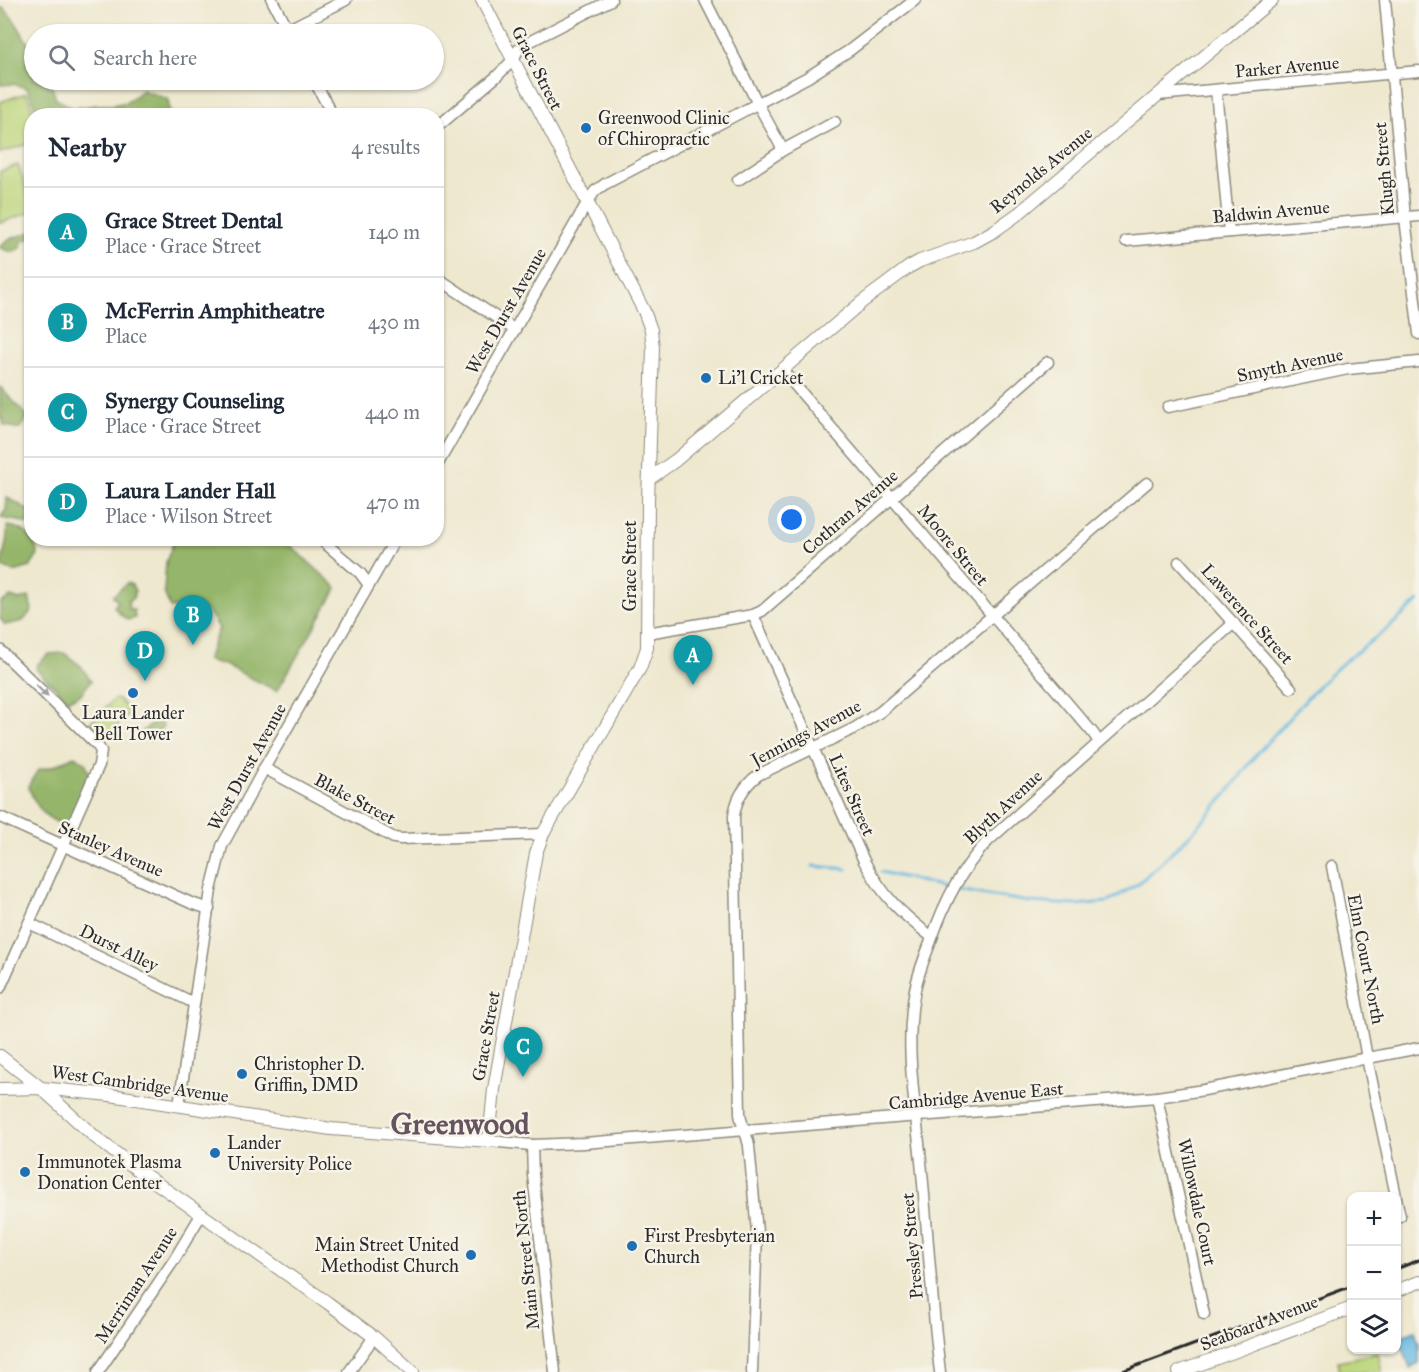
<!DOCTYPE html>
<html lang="en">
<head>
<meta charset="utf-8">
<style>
  :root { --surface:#fff; --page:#f2f2f3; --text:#1f2937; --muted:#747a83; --line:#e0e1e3; --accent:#db2777 }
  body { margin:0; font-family:"IM FELL Great Primer",serif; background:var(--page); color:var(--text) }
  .controls { position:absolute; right:18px; bottom:18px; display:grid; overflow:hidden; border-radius:12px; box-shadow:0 2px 4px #0004 }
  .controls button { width:54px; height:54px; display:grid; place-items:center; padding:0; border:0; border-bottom:2px solid var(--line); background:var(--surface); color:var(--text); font:30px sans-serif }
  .you { position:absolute; left:792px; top:520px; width:21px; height:21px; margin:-15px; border:4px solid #fff; border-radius:50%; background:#1a73e8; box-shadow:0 0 0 9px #1a73e833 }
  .badge { display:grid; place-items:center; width:39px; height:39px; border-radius:50%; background:var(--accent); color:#fff; font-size:20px; font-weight:700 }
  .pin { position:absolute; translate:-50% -50px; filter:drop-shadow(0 2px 3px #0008) }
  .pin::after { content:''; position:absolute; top:32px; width:21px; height:18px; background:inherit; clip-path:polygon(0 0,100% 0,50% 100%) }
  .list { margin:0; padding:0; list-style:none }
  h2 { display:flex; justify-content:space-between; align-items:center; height:78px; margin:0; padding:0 24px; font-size:26px }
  h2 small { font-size:20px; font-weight:400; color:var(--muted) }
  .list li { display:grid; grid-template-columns:39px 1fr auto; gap:18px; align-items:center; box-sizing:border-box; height:90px; padding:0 24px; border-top:2px solid var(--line) }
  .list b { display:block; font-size:22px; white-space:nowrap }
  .list p { margin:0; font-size:20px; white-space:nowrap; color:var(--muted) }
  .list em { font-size:20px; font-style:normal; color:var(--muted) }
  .icon { flex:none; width:33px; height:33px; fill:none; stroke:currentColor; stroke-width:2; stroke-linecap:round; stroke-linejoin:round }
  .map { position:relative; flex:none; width:1419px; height:1372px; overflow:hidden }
  .search { position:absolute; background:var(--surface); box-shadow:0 2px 4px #0004; left:24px; top:24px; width:420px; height:66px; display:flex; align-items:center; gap:15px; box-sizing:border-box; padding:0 21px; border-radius:33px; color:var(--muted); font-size:22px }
  .panel { position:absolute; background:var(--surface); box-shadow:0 2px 4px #0004; left:24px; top:108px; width:420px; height:438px; border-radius:24px }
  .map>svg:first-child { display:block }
  .green { fill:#bcd57b; stroke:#748053; stroke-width:1.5 }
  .forest { fill:#95b66b; stroke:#60704b; stroke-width:1.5 }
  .water { fill:#64b8e0; stroke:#487286; stroke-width:1.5 }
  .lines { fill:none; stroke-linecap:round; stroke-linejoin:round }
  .stream { stroke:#64b8e0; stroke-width:3 }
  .minor-casing { stroke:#8c8a7d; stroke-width:13 }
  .major-casing { stroke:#8c8a7d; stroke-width:14 }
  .minor { stroke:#fff; stroke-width:10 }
  .major { stroke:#fff; stroke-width:12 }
  .rail { stroke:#2b2b2b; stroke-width:3 }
  .oneway { fill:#a0a0a0 }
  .poi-dot { fill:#1f6fb2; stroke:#f7f3e8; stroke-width:2 }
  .labels { text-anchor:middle; stroke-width:5; stroke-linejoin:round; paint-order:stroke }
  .street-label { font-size:18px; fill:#2b2b2b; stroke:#f7f3e8 }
  .poi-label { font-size:18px; fill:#2b2b2b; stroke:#f7f3e8; text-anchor:start }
  .town-label { font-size:30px; font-weight:bold; fill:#65545f; stroke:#f7f3e8 }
</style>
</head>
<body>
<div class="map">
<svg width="1419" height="1372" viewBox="0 0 1419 1372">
  <rect width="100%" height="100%" fill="#f7f3e8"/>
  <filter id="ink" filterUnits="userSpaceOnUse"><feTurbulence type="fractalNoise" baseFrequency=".0167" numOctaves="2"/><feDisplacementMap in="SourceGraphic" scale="12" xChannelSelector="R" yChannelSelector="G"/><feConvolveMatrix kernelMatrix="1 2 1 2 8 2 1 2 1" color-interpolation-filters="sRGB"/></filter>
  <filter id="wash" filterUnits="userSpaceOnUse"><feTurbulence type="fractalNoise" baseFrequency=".008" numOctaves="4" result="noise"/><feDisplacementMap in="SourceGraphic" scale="24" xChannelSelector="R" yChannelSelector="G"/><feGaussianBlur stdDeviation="1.35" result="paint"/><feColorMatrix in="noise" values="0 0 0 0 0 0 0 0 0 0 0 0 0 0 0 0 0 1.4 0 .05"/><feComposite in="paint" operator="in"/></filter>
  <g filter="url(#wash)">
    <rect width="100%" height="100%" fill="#eee8cf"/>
    <!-- green -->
    <g class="green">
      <polygon points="26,93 34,115 32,116 31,143 0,153 0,102"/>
      <polygon points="18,165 31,203 31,212 0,223 0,171"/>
      <polygon points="115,699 119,700 130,712 103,741 100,743 86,727 112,701"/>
      <polygon points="1378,1353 1382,1372 1340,1372 1338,1361"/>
    </g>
    <!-- forest -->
    <g class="forest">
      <polygon points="0,8 4,8 16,23 30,47 26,67 34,73 34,80 44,80 52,87 56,99 73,108 96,105 113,105 127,102 142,90 168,99 170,115 38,115 27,88 13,84 0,85"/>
      <polygon points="31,232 31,238 22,241 21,248 11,252 0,248 0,246 7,240"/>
      <polygon points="0,387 28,417 19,429 4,425 0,415"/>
      <polygon points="7,498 17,503 31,512 31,518 27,524 19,521 0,518 6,510"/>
      <path d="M7,526C24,527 34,537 38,555L30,567L14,572L2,567C2,553 9,540 7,526Z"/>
      <polygon points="175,538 283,539 337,588 277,691 225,665 207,660 219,628 211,615 199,605 170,608 164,592 166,562"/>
      <polygon points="127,583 132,585 135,591 133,598 128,601 129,609 134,610 135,618 128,620 122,616 114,607 118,601 113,596"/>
      <polygon points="11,597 19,600 29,597 32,610 23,621 5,625 0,618 0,603"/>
      <polygon points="64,653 81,666 91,681 80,695 68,700 36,669 37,665 49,654"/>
      <polygon points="158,719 162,722 163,727 156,733 151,741 145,739 139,739 137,736"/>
      <path d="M74,756L85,762L90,775L68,826C45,820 36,807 28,786L38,770L54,766Z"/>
    </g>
    <!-- water -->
    <polygon class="water" points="1415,1331 1419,1344 1419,1364 1410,1368 1399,1337"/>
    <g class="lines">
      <!-- stream -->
      <g class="stream">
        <polyline points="813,866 847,869"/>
        <polyline points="881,872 944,887"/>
        <polyline points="957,890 1030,902 1075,905 1108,902 1139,883 1191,834 1226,795 1255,756 1320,684 1345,661 1387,629 1419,601"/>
      </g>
    </g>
  </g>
  <g filter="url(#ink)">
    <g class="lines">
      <defs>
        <g id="minor">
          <polyline points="272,0 290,34"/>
          <polyline points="705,0 758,104 783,150"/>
          <polyline points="1385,0 1405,218 1419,334"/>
          <polyline points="279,34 346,0"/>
          <polyline points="314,80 333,116"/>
          <polyline points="1216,90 1229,232"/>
          <polyline points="1158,95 1419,71"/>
          <polyline points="436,128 496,77 513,60 518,50 527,43 611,0"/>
          <polyline points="738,180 783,150 835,122"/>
          <polyline points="1126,241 1419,216"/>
          <polyline points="436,277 515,330"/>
          <polyline points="782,370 1093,733 1099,742"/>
          <polyline points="1168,407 1348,369 1419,362"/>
          <polyline points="436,467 587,203 595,191 605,184 808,77 850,50 915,0"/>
          <polyline points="319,538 360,573 369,585"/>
          <polyline points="1179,562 1291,688"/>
          <path d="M753,615L864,861C883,896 900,913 932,937"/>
          <polyline points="647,633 753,615 762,611 1048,362"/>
          <polyline points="0,650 97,745 101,751 99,765 0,988"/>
          <polyline points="264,768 394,838 401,839 543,834"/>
          <polyline points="0,817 191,903 209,909"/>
          <polyline points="1332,866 1367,1058 1396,1196"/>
          <polyline points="29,923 194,1003"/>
          <polyline points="1157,1097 1204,1314"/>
          <polyline points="179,1105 211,890 222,846 266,765 396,538"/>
          <polyline points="489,1141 532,1145 584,1143 1157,1097 1204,1090 1419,1048"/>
          <polyline points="532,1145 533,1175 555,1372"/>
          <polyline points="1396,1198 1400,1216"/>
          <polyline points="98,1372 174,1260 201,1215"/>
          <polyline points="349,1372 374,1337"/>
          <path d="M752,1372L757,1232L749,1146C747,1134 741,1125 740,1113L734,816C736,799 745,785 758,775L855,728L880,712L1147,483"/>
          <path d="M940,1372C932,1305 928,1239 922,1172C917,1114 904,1052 914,995C917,975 925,957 932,938C945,901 961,869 989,840L1234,623"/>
        </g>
        <g id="major">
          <polyline points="649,479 676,460 862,302 909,267 920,261 974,242 994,231 1018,214 1158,95 1272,0"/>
          <polyline points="0,1056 41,1088 95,1137 135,1168 328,1303 374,1337 413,1372"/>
          <polyline points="0,1089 41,1088 110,1095 331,1129 489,1141 494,1089 536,853 543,834 640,668 647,648 648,501 653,348 651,330 644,311 482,0"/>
          <polyline points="1396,1291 1419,1282"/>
          <polyline points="1179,1372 1352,1308"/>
        </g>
      </defs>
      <!-- minor casing -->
      <use href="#minor" class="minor-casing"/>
      <!-- major casing -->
      <use href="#major" class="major-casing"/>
      <!-- minor -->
      <use href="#minor" class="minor"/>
      <!-- major -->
      <use href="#major" class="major"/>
      <!-- rail -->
      <g class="rail">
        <polyline points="1396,1269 1419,1260"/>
        <polyline points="1120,1372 1352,1286"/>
      </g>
    </g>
    <!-- one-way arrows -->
    <defs><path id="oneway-solid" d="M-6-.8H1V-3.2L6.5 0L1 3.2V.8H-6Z" transform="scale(1.5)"/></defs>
    <use class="oneway" href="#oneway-solid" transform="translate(42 691) rotate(44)"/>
  </g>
  <!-- markers -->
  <g class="poi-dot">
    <circle cx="586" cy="128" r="6"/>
    <circle cx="706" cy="378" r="6"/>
    <circle cx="133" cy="693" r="6"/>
    <circle cx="242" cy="1074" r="6"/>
    <circle cx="215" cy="1153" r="6"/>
    <circle cx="25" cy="1172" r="6"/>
    <circle cx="632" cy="1246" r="6"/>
    <circle cx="471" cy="1255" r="6"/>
  </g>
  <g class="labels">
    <!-- street labels -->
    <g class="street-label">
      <text transform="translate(1287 67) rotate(-5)" y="6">Parker Avenue</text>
      <text transform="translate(537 68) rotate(63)" y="6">Grace Street</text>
      <text transform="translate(1384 169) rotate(-95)" y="6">Klugh Street</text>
      <text transform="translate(1041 170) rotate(-39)" y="6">Reynolds Avenue</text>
      <text transform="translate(1271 212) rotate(-5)" y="6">Baldwin Avenue</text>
      <text transform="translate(506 311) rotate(-60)" y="6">West Durst Avenue</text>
      <text transform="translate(1290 365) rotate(-12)" y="6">Smyth Avenue</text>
      <text transform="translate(850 512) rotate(-41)" y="6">Cothran Avenue</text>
      <text transform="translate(953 545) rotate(50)" y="6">Moore Street</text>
      <text transform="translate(630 566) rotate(-90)" y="6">Grace Street</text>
      <text transform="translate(1247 614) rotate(48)" y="6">Lawerence Street</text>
      <text transform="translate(806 733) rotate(-28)" y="6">Jennings Avenue</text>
      <text transform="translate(247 767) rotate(-61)" y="6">West Durst Avenue</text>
      <text transform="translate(852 795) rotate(66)" y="6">Lites Street</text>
      <text transform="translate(355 799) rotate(28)" y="6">Blake Street</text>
      <text transform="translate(1003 807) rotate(-43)" y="6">Blyth Avenue</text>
      <text transform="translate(111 849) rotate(24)" y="6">Stanley Avenue</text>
      <text transform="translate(119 948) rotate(26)" y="6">Durst Alley</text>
      <text transform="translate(1366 959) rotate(79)" y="6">Elm Court North</text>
      <text transform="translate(486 1036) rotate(-80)" y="6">Grace Street</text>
      <text transform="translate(140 1084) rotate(8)" y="6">West Cambridge Avenue</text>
      <text transform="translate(976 1096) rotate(-5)" y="6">Cambridge Avenue East</text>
      <text transform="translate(1197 1202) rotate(78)" y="6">Willowdale Court</text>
      <text transform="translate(912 1246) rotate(-95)" y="6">Pressley Street</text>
      <text transform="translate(526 1260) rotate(-96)" y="6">Main Street North</text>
      <text transform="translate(136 1285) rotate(-57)" y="6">Merriman Avenue</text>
      <text transform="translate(1259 1323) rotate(-21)" y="6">Seaboard Avenue</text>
    </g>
    <!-- poi labels -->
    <g class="poi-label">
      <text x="598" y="124">Greenwood Clinic<tspan x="598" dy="21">of Chiropractic</tspan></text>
      <text x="718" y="384">Li'l Cricket</text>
      <text x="133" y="719" text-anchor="middle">Laura Lander<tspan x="133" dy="21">Bell Tower</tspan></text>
      <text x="254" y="1070">Christopher D.<tspan x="254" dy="21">Griffin, DMD</tspan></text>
      <text x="227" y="1149">Lander<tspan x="227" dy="21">University Police</tspan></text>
      <text x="37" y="1168">Immunotek Plasma<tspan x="37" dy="21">Donation Center</tspan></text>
      <text x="644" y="1242">First Presbyterian<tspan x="644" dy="21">Church</tspan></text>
      <text x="459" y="1251" text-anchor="end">Main Street United<tspan x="459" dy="21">Methodist Church</tspan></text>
    </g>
    <!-- town labels -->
    <g class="town-label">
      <text x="460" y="1134">Greenwood</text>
    </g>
  </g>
</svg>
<div class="controls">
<button>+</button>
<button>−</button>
<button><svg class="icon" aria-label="layers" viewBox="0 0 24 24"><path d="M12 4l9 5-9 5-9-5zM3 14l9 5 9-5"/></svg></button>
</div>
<div class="you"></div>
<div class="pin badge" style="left:693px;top:685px;background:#0f9aa8">A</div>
<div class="pin badge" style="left:193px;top:645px;background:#0f9aa8">B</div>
<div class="pin badge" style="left:523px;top:1077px;background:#0f9aa8">C</div>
<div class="pin badge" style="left:145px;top:681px;background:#0f9aa8">D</div>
<div class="search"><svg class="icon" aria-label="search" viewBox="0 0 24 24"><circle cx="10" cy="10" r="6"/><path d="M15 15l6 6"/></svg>Search here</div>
<section class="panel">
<h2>Nearby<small>4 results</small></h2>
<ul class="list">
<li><span class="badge" style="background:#0f9aa8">A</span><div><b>Grace Street Dental</b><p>Place · Grace Street</p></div><em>140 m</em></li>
<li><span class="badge" style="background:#0f9aa8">B</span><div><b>McFerrin Amphitheatre</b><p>Place</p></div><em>430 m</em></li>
<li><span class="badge" style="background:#0f9aa8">C</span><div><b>Synergy Counseling</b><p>Place · Grace Street</p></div><em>440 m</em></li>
<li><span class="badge" style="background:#0f9aa8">D</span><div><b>Laura Lander Hall</b><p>Place · Wilson Street</p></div><em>470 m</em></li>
</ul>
</section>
</div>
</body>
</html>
